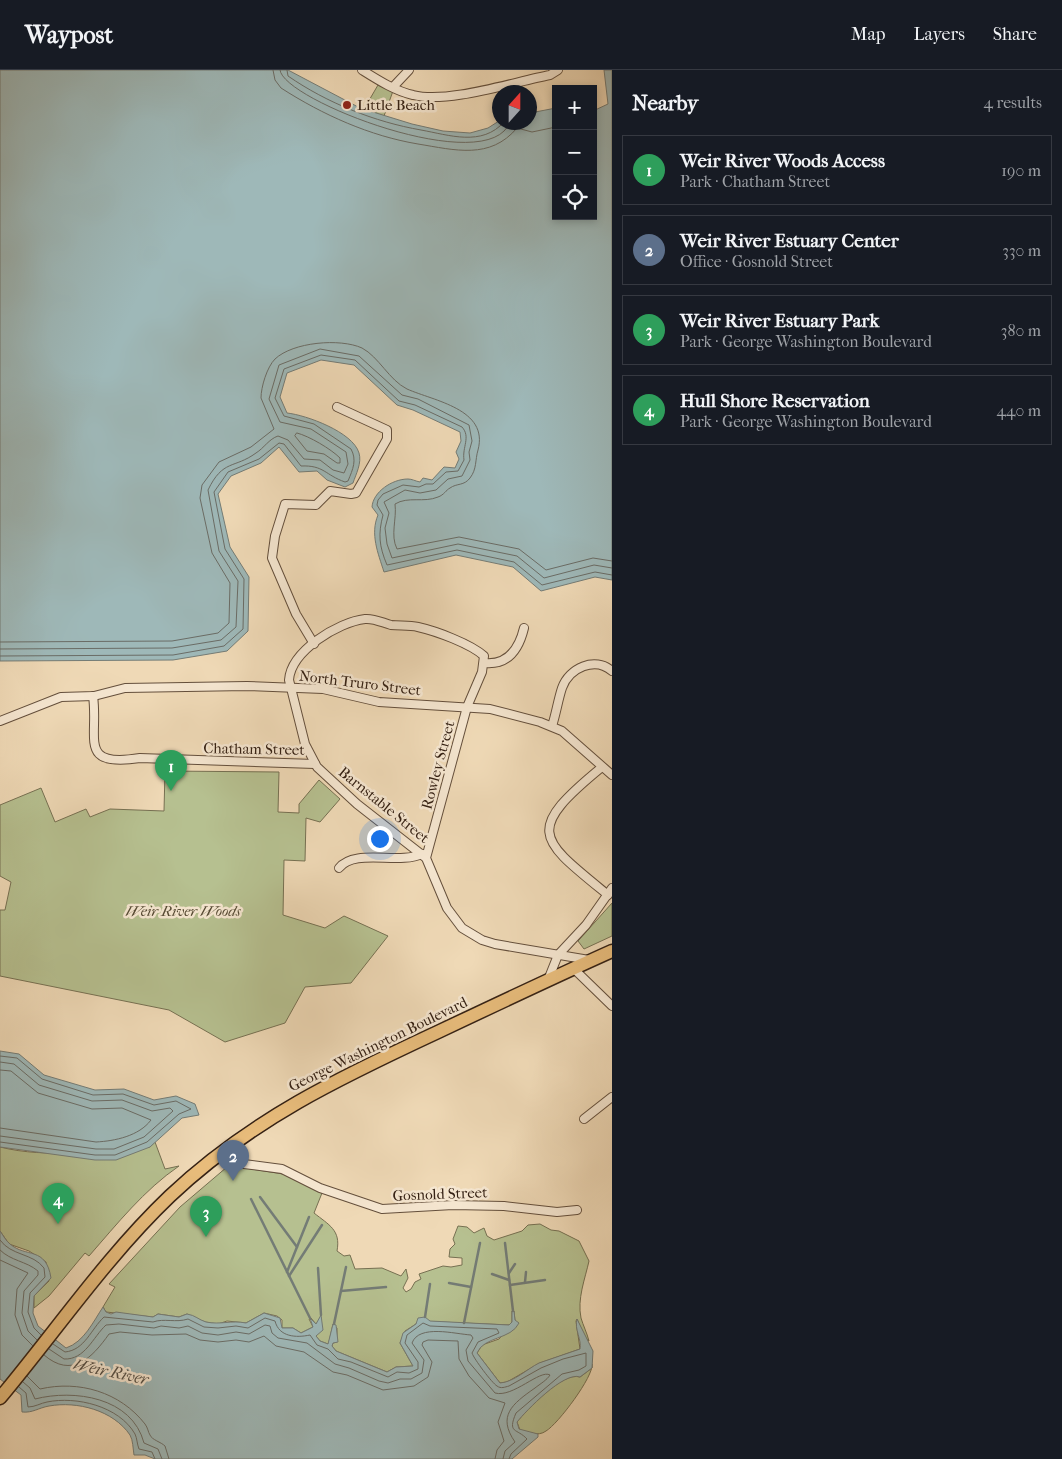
<!DOCTYPE html>
<html lang="en">
<head>
<meta charset="utf-8">
<style>
  :root { --surface:#171b24; --page:#20242c; --text:#f1f3f6; --muted:#9ea1a6; --line:#363941; --accent:#ea580c }
  body { margin:0; font-family:"IM FELL French Canon",serif; background:var(--page); color:var(--text) }
  .controls { position:absolute; right:15px; top:15px; display:grid; overflow:hidden; border-radius:0px; box-shadow:0 2px 8px #0003 }
  .controls button { width:45px; height:45px; display:grid; place-items:center; padding:0; border:0; border-bottom:1px solid var(--line); background:var(--surface); color:var(--text); font:25px sans-serif }
  .compass { position:absolute; left:492px; top:15px; width:45px; height:45px; border-radius:50%; background:var(--surface); box-shadow:0 2px 8px #0003; rotate:21deg }
  .you { position:absolute; left:379px; top:768px; width:18px; height:18px; margin:-12px; border:4px solid #fff; border-radius:50%; background:#1a73e8; box-shadow:0 0 0 8px #1a73e833 }
  .badge { display:grid; place-items:center; width:32px; height:32px; border-radius:50%; background:var(--accent); color:#fff; font-size:16px; font-weight:700 }
  .pin { position:absolute; translate:-50% -41px; filter:drop-shadow(0 1px 2px #0008) }
  .pin::after { content:''; position:absolute; top:26px; width:18px; height:15px; background:inherit; clip-path:polygon(0 0,100% 0,50% 100%) }
  .list { margin:0; padding:0; list-style:none }
  h2 { display:flex; justify-content:space-between; align-items:center; height:65px; margin:0; padding:0 20px; font-size:21px }
  h2 small { font-size:16px; font-weight:400; color:var(--muted) }
  .list li { display:grid; grid-template-columns:32px 1fr auto; gap:15px; align-items:center; box-sizing:border-box; height:70px; margin:0 10px 10px; padding:0 10px; border:1px solid var(--line); border-radius:0px }
  .list b { display:block; font-size:19px; white-space:nowrap }
  .list p { margin:0; font-size:16px; white-space:nowrap; color:var(--muted) }
  .list em { font-size:16px; font-style:normal; color:var(--muted) }
  .icon { flex:none; width:28px; height:28px; fill:none; stroke:currentColor; stroke-width:2; stroke-linecap:round; stroke-linejoin:round }
  .map { position:relative; flex:none; width:612px; height:1389px; overflow:hidden }
  header { display:flex; align-items:center; gap:30px; box-sizing:border-box; height:70px; padding:0 25px; background:var(--surface); border-bottom:1px solid var(--line) }
  header strong { font-size:24px }
  nav { display:flex; gap:28px; margin-inline-start:auto; font-size:18px }
  main { display:flex }
  aside { flex:1; background:var(--surface) }
  .map>svg:first-child { display:block }
  .green { fill:#b6c090; stroke:#767052 }
  .water { fill:#9eb8b8; stroke:#747c76 }
  .lines { fill:none; stroke-linecap:round; stroke-linejoin:round }
  .shore { stroke:#6a6c66; stroke-width:1 }
  .stream { stroke:#747c76; stroke-width:2.5 }
  .street-casing { stroke:#644f3c; stroke-width:10 }
  .primary-casing { stroke:#352114; stroke-width:15 }
  .street { stroke:#f5e6d0; stroke-width:8 }
  .primary { stroke:#e8bc7b; stroke-width:12 }
  .poi-dot { fill:#8f2418; stroke:#f5e6d0; stroke-width:2 }
  .labels { text-anchor:middle; stroke-width:5; stroke-linejoin:round; paint-order:stroke }
  .poi-label { font-size:15px; fill:#352114; stroke:#f5e6d0; text-anchor:start }
  .street-label { font-size:15px; fill:#352114; stroke:#f5e6d0 }
  .park-label { font-size:15px; font-style:italic; fill:#554933; stroke:#f5e6d0 }
  .water-label { font-size:16px; font-style:italic; fill:#544e45; stroke:#f5e6d0 }
</style>
</head>
<body>
<header>
<strong>Waypost</strong>
<nav><a>Map</a><a>Layers</a><a>Share</a></nav>
</header>
<main>
<div class="map">
<svg width="612" height="1389" viewBox="0 0 612 1389">
  <rect width="100%" height="100%" fill="#efd9b6"/>
  <filter id="stains"><feTurbulence type="fractalNoise" baseFrequency=".004" numOctaves="4"/><feColorMatrix values="0 0 0 0 .2 0 0 0 0 .09 0 0 0 0 .02 0 0 0 .5 -.17"/></filter>
  <radialGradient id="worn" r=".72"><stop offset=".6" stop-color="#630" stop-opacity="0"/><stop offset="1" stop-color="#630" stop-opacity=".3"/></radialGradient>
  <!-- green -->
  <g class="green">
    <polygon points="378,15 393,21 384,46 364,39"/>
    <polygon points="165,701 279,702 278,742 299,743 299,734 319,710 340,729 320,752 306,748 305,791 284,790 283,845 325,858 344,846 388,866 351,913 305,917 285,953 225,972 169,940 0,906 0,840 5,840 11,812 0,806 0,735 41,718 55,752 86,739 90,747 110,739 164,741"/>
    <polygon points="612,833 612,866 584,879 578,871"/>
    <path d="M155,1072L165,1099L179,1096C144,1120 117,1154 89,1186L85,1183L49,1226L34,1238V1226L49,1211L46,1192L29,1181L9,1174L0,1161V1077C48,1089 100,1080 150,1077Z"/>
    <path d="M234,1091L245,1098L283,1104L322,1123L314,1143C329,1155 341,1160 337,1181L344,1186L350,1185L355,1199L382,1198L401,1206L406,1199L408,1208L403,1218L406,1222L411,1219L415,1212L421,1209L419,1204L443,1196L451,1197L462,1195V1188L449,1187L450,1179L455,1174L453,1169L458,1156L467,1157L474,1163L484,1158L487,1166L494,1170L522,1161L528,1155L540,1154L551,1160L559,1161L579,1171L589,1191C585,1209 577,1229 581,1248C583,1255 587,1263 589,1271L585,1268L577,1249L576,1251L580,1279L540,1293L507,1312L500,1313L477,1283L482,1275L499,1269L515,1251L514,1241H512V1252L509,1255L418,1251L416,1254L405,1261L400,1273L413,1296L396,1297L387,1302L336,1281L332,1276L333,1273L337,1272V1258L333,1254L329,1272L328,1274L320,1271L316,1266L319,1261L321,1247L316,1254L311,1248L309,1249L313,1257L301,1263L293,1258H282V1250L277,1246L264,1243L246,1253L227,1251L218,1254L205,1252L187,1244L179,1247L158,1244L153,1247L106,1242L103,1237L115,1217L109,1214L180,1137Z"/>
    <path d="M592,1294C594,1306 558,1354 546,1361C538,1367 528,1362 520,1360L517,1352C526,1340 563,1301 580,1307L592,1298Z"/>
  </g>
  <!-- water -->
  <g class="water">
    <path d="M0,0H288L360,38L412,54L443,61L470,63L488,58L499,51L500,52H530V43L556,38V146H593V41L608,34L604,0H612V510L595,507L541,521L513,497L456,485L384,502C378,483 370,464 378,445L372,437C373,422 392,409 408,409C412,409 415,411 420,412L423,408L432,410L444,397L455,398L459,389L456,382L461,371L460,362L413,340L397,335L354,295L321,290L287,303L280,327L287,343C306,345 353,362 359,383C362,393 356,404 353,413L345,417L327,410L317,401L299,402L279,377L261,393L231,406L218,424L230,477L249,507L248,561L227,581L173,590L0,591Z"/>
    <polygon points="0,981 19,984 44,1005 95,1020 124,1019 154,1030 176,1026 195,1034 199,1045 182,1048 150,1077 116,1090 95,1090 0,1077"/>
    <path d="M0,1161C3,1165 6,1171 10,1174C26,1188 46,1176 51,1208L34,1226L33,1243L38,1256L66,1278C84,1272 93,1252 103,1237L106,1242L111,1244L116,1242L153,1247L158,1244L179,1247L187,1244C195,1245 199,1250 206,1252C220,1255 232,1250 246,1253L264,1243L280,1248L282,1258H293L301,1263L313,1257L310,1248L316,1254L321,1245L323,1260L316,1266L320,1271L328,1274L333,1254L336,1255L338,1272L333,1273L332,1276L336,1281L387,1302L396,1297L413,1296L400,1273L403,1263L416,1254L418,1248L425,1247L430,1251L509,1255L512,1252V1241H514L515,1250L519,1253C511,1270 484,1266 477,1283L500,1313C514,1312 527,1299 539,1293C553,1288 566,1284 580,1279C582,1270 574,1259 577,1249L593,1281L592,1298L580,1307C564,1301 526,1341 517,1352L519,1359L538,1364V1367L512,1389H155L145,1385H134C133,1379 133,1370 130,1365C113,1340 77,1331 49,1336C38,1338 33,1343 22,1342L21,1325L0,1309Z"/>
  </g>
  <g class="lines">
    <!-- shore -->
    <g class="shore">
      <path d="M273,0L275,10L281,18C323,45 370,66 418,74C455,80 490,90 517,58L532,62L556,57"/>
      <path d="M280,0C282,30 489,110 510,52"/>
      <path d="M287,0L288,6C327,33 375,52 421,60C449,65 482,77 504,52"/>
      <path d="M297,363C309,366 331,379 340,388V393H337L324,384L307,381L295,366Z"/>
      <path d="M0,572L172,571L218,563L229,553L230,513L212,483L200,428L202,415L219,392L251,377L274,359L261,328C261,317 267,297 275,289C293,272 340,268 362,278C379,287 389,310 407,319C434,331 489,339 478,380C475,390 477,399 470,408C464,416 457,413 450,418C446,420 444,425 438,427C424,433 408,426 395,434C397,449 390,465 397,479L459,467L519,479L546,500L593,488L612,491"/>
      <path d="M0,579L172,578L221,570L236,557L238,511L219,481L208,420C223,389 234,399 256,383C264,378 269,369 278,366L288,370L304,389L320,390L333,400L344,403L348,394L346,382L311,359L280,352L269,329L279,295L320,279L359,286L402,325L418,329L469,355L472,371L469,382L470,390L462,406L448,409L436,420L420,423L405,420L384,432L389,443L385,458L387,474L392,488L458,474L517,486L544,508L594,495L612,498"/>
      <path d="M0,586L173,585L224,576L243,559L244,509L225,479L214,422L228,402L259,389L279,373L284,374L301,396C324,395 325,405 345,412L348,411C353,399 357,390 351,379L314,354L284,346L275,328L284,299L321,285L355,290L399,331L415,335L462,357C471,367 462,377 464,390L458,401L446,402L433,414H426L419,417L403,415L383,424L378,430L377,435L383,445C378,464 379,476 387,495L457,480L514,492L542,515L595,502L612,505"/>
      <polyline points="0,986 17,988 42,1009 93,1025 123,1024 154,1035 176,1031 191,1039 179,1044 147,1072 115,1085 95,1085 0,1072"/>
      <polyline points="0,992 14,994 39,1015 92,1031 122,1030 152,1041 170,1038 173,1041 144,1067 114,1079 96,1079 0,1066"/>
      <path d="M0,1000L11,1001L38,1023L92,1039L122,1038L151,1050C139,1066 115,1071 96,1072L0,1058"/>
      <path d="M0,1170C11,1186 33,1183 44,1198L45,1207L30,1223L28,1242L34,1258L41,1265"/>
      <path d="M0,1180C11,1191 26,1191 38,1201V1205L24,1221L22,1243L28,1261L37,1270"/>
      <polyline points="0,1190 28,1203 17,1219 15,1245 22,1265 33,1276"/>
      <path d="M53,1274L65,1282C85,1280 91,1259 104,1247L153,1252C164,1248 176,1253 188,1249L204,1257L218,1258L236,1256L248,1258L265,1248L275,1251C279,1267 296,1268 310,1265L317,1275L328,1279L338,1289L351,1292L388,1307L397,1302L409,1303L418,1299V1292L405,1273L407,1265L423,1253L430,1256L497,1259L499,1263L478,1272L472,1283C474,1289 492,1313 497,1316C501,1319 505,1317 509,1316L541,1298L563,1289L586,1283V1296L579,1300L562,1304L516,1343C507,1364 517,1358 527,1369L511,1384L509,1389"/>
      <path d="M49,1279L64,1289C85,1290 93,1267 106,1255L119,1254L154,1258L161,1256L179,1258L188,1256L202,1263L218,1265L236,1262L249,1264L265,1255L270,1256L272,1263L278,1268L307,1273L335,1294L349,1298L379,1311L388,1313L400,1309H411L422,1303L424,1290L412,1273C419,1254 455,1264 471,1265L473,1268L466,1280L468,1291L495,1323C513,1328 540,1299 550,1305C547,1310 540,1314 535,1318C512,1334 497,1346 515,1372L505,1381L503,1389"/>
      <path d="M44,1285C72,1309 92,1288 109,1264L120,1262L152,1265L186,1264L200,1270L218,1272L236,1270L249,1272L264,1266L276,1276L304,1282L333,1302L347,1305L383,1320L414,1316L428,1307L432,1292L422,1275L423,1272L428,1270L458,1271L459,1289L469,1306L489,1328L505,1333L498,1352L504,1371L497,1380L495,1389"/>
      <path d="M27,1306L40,1319C79,1310 120,1322 145,1354C148,1358 148,1362 150,1365C152,1370 161,1372 165,1376L169,1389"/>
      <path d="M23,1312L30,1318L35,1329C74,1319 132,1327 144,1373L158,1379L162,1389"/>
      <path d="M19,1317L26,1323L28,1337C35,1337 41,1333 47,1332C76,1326 119,1336 135,1364C137,1368 137,1374 139,1379L152,1382L155,1389"/>
    </g>
    <!-- stream -->
    <g class="stream">
      <polyline points="260,1127 297,1177"/>
      <polyline points="251,1129 310,1248"/>
      <polyline points="505,1173 513,1241"/>
      <polyline points="318,1198 321,1245"/>
      <polyline points="287,1202 309,1147"/>
      <polyline points="509,1203 515,1194"/>
      <polyline points="492,1204 509,1210"/>
      <polyline points="289,1206 322,1155"/>
      <polyline points="525,1212 526,1202"/>
      <polyline points="449,1213 471,1217"/>
      <polyline points="510,1215 545,1210"/>
      <polyline points="341,1221 386,1217"/>
      <polyline points="425,1247 430,1214"/>
      <polyline points="464,1253 480,1173"/>
      <polyline points="334,1254 346,1197"/>
    </g>
    <defs>
      <g id="street">
        <path d="M362,0C378,10 395,21 413,25C448,34 513,12 550,5L558,0"/>
        <polyline points="393,17 409,0"/>
        <polyline points="314,574 296,544 272,488 275,466 285,434 316,435 330,421 351,424 356,423 387,369 387,360 337,337"/>
        <path d="M485,593C508,595 519,579 524,558"/>
        <path d="M93,626C99,668 77,698 140,688L315,694"/>
        <polyline points="0,651 61,627 94,626 125,618 247,616 323,619 379,632 490,639 540,652 562,661 612,705"/>
        <path d="M552,656C556,644 558,630 562,618C569,598 595,586 612,601"/>
        <path d="M602,697C524,761 538,768 608,825"/>
        <path d="M426,788L467,637L482,602L484,586C471,574 436,561 418,557C409,555 400,556 391,555C383,553 374,548 365,549C338,552 291,581 289,610L305,674L317,697L357,734L426,788L447,838L462,858L482,870L495,874L589,890"/>
        <path d="M339,798C355,778 398,795 422,784"/>
        <polyline points="574,899 612,936"/>
        <polyline points="548,910 558,885 586,855 612,818"/>
        <polyline points="584,1049 612,1027"/>
        <polyline points="228,1077 244,1094 282,1099 320,1118 382,1139 453,1135 504,1136 557,1142 577,1140"/>
      </g>
      <path id="primary" d="M0,1328C56,1261 107,1186 170,1126C250,1050 341,1007 440,961C497,934 554,907 612,881"/>
    </defs>
    <!-- street casing -->
    <use href="#street" class="street-casing"/>
    <!-- primary casing -->
    <use href="#primary" class="primary-casing"/>
    <!-- street -->
    <use href="#street" class="street"/>
    <!-- primary -->
    <use href="#primary" class="primary"/>
  </g>
  <!-- markers -->
  <circle class="poi-dot" cx="347" cy="35" r="5"/>
  <g class="labels">
    <!-- poi labels -->
    <g class="poi-label">
      <text x="357" y="40">Little Beach</text>
    </g>
    <!-- street labels -->
    <g class="street-label">
      <text transform="translate(360 613) rotate(7)" y="5">North Truro Street</text>
      <text transform="translate(254 679) rotate(1)" y="5">Chatham Street</text>
      <text transform="translate(438 695) rotate(-75)" y="5">Rowley Street</text>
      <text transform="translate(384 735) rotate(39)" y="5">Barnstable Street</text>
      <text transform="translate(378 974) rotate(-26)" y="5">George Washington Boulevard</text>
      <text transform="translate(440 1124) rotate(-2)" y="5">Gosnold Street</text>
    </g>
    <!-- park labels -->
    <g class="park-label">
      <text x="183" y="846">Weir River Woods</text>
    </g>
    <!-- water labels -->
    <g class="water-label">
      <text transform="translate(111 1301) rotate(12)" y="6">Weir River</text>
    </g>
  </g>
  <rect width="100%" height="100%" filter="url(#stains)"/>
  <rect width="100%" height="100%" fill="url(#worn)"/>
</svg>
<div class="controls">
<button>+</button>
<button>−</button>
<button><svg class="icon" aria-label="locate" viewBox="0 0 24 24"><circle cx="12" cy="12" r="6"/><path d="M12 2v4M12 18v4M2 12h4M18 12h4"/></svg></button>
</div>
<svg class="compass" viewBox="-18 -18 36 36"><path d="M0-13l5 13h-10z" fill="#e53935"/><path d="M0 13l5-13h-10z" fill="#9ea1a6"/></svg>
<div class="you"></div>
<div class="pin badge" style="left:171px;top:721px;background:#2e9e5b">1</div>
<div class="pin badge" style="left:233px;top:1111px;background:#5c6f8a">2</div>
<div class="pin badge" style="left:206px;top:1167px;background:#2e9e5b">3</div>
<div class="pin badge" style="left:58px;top:1154px;background:#2e9e5b">4</div>
</div>
<aside>
<h2>Nearby<small>4 results</small></h2>
<ul class="list">
<li><span class="badge" style="background:#2e9e5b">1</span><div><b>Weir River Woods Access</b><p>Park · Chatham Street</p></div><em>190 m</em></li>
<li><span class="badge" style="background:#5c6f8a">2</span><div><b>Weir River Estuary Center</b><p>Office · Gosnold Street</p></div><em>330 m</em></li>
<li><span class="badge" style="background:#2e9e5b">3</span><div><b>Weir River Estuary Park</b><p>Park · George Washington Boulevard</p></div><em>380 m</em></li>
<li><span class="badge" style="background:#2e9e5b">4</span><div><b>Hull Shore Reservation</b><p>Park · George Washington Boulevard</p></div><em>440 m</em></li>
</ul>
</aside>
</main>
</body>
</html>
